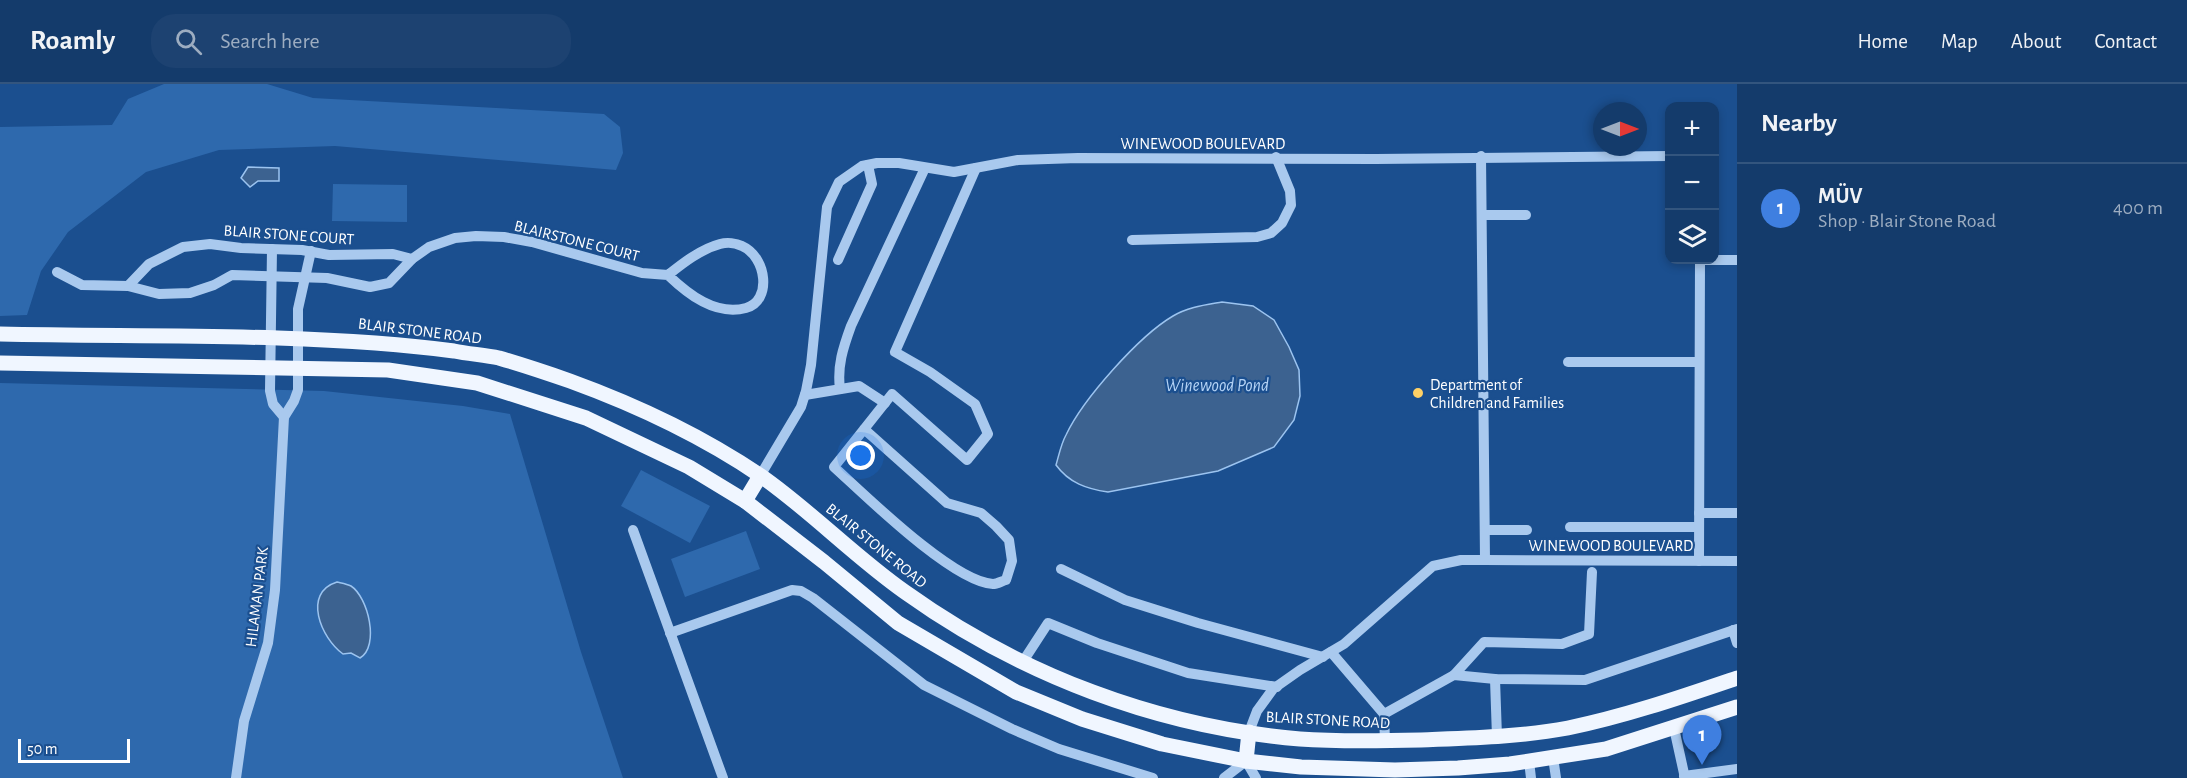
<!DOCTYPE html>
<html lang="en">
<head>
<meta charset="utf-8">
<style>
  :root { --surface:#143b6b; --page:#1d4271; --text:#f1f3f6; --muted:#9dadc1; --line:#33557e; --accent:#ffd166 }
  body { margin:0; font-family:"Alegreya Sans",sans-serif; background:var(--page); color:var(--text) }
  .controls { position:absolute; right:18px; top:18px; display:grid; overflow:hidden; border-radius:12px; box-shadow:0 3px 9px #0003 }
  .controls button { width:54px; height:54px; display:grid; place-items:center; padding:0; border:0; border-bottom:2px solid var(--line); background:var(--surface); color:var(--text); font:30px sans-serif }
  .compass { position:absolute; left:1593px; top:18px; width:54px; height:54px; border-radius:50%; background:var(--surface); box-shadow:0 3px 9px #0003; rotate:90deg }
  .scale { position:absolute; left:18px; bottom:15px; width:112px; box-sizing:border-box; padding-left:6px; border:3px solid #fff; border-top:0; font-size:16px; line-height:21px; white-space:nowrap; color:#fff; -webkit-text-stroke:4px #1b4f8f; paint-order:stroke }
  .you { position:absolute; left:861px; top:372px; width:21px; height:21px; margin:-15px; border:4px solid #fff; border-radius:50%; background:#1a73e8; box-shadow:0 0 0 9px #1a73e833 }
  .badge { display:grid; place-items:center; width:39px; height:39px; border-radius:50%; background:var(--accent); color:#fff; font-size:20px; font-weight:700 }
  .pin { position:absolute; translate:-50% -50px; filter:drop-shadow(0 2px 3px #0008) }
  .pin::after { content:''; position:absolute; top:32px; width:21px; height:18px; background:inherit; clip-path:polygon(0 0,100% 0,50% 100%) }
  .list { margin:0; padding:0; list-style:none }
  h2 { display:flex; justify-content:space-between; align-items:center; height:78px; margin:0; padding:0 24px; font-size:26px }
  h2 small { font-size:20px; font-weight:400; color:var(--muted) }
  .list li { display:grid; grid-template-columns:39px 1fr auto; gap:18px; align-items:center; box-sizing:border-box; height:90px; padding:0 24px; border-top:2px solid var(--line) }
  .list b { display:block; font-size:22px; white-space:nowrap }
  .list p { margin:0; font-size:20px; white-space:nowrap; color:var(--muted) }
  .list em { font-size:20px; font-style:normal; color:var(--muted) }
  .icon { flex:none; width:33px; height:33px; fill:none; stroke:currentColor; stroke-width:2; stroke-linecap:round; stroke-linejoin:round }
  .map { position:relative; flex:none; width:1737px; height:694px; overflow:hidden }
  header { display:flex; align-items:center; gap:36px; box-sizing:border-box; height:84px; padding:0 30px; background:var(--surface); border-bottom:2px solid var(--line) }
  header strong { font-size:28px }
  nav { display:flex; gap:33px; margin-inline-start:auto; font-size:21px }
  .search { width:420px; height:54px; background:var(--page); display:flex; align-items:center; gap:15px; box-sizing:border-box; padding:0 21px; border-radius:24px; color:var(--muted); font-size:22px }
  main { display:flex }
  aside { flex:1; background:var(--surface) }
  .map>svg:first-child { display:block }
  .green { fill:#2e69ad }
  .water { fill:#3c6290; stroke:#9cc4f0; stroke-width:1.5 }
  .lines { fill:none; stroke-linecap:round; stroke-linejoin:round }
  .minor { stroke:#a9c9ee; stroke-width:10 }
  .major { stroke:#f0f6ff; stroke-width:15 }
  .poi-dot { fill:#ffd166; stroke:#1b4f8f; stroke-width:2 }
  .labels { text-anchor:middle; stroke-width:4.5; stroke-linejoin:round; paint-order:stroke }
  .street-label { font-size:16px; fill:#fff; stroke:#1b4f8f }
  .poi-label { font-size:16px; fill:#fff; stroke:#1b4f8f; text-anchor:start }
  .water-label { font-size:18px; font-style:italic; fill:#b5d3f5; stroke:#1b4f8f }
</style>
</head>
<body>
<header>
<strong>Roamly</strong>
<div class="search"><svg class="icon" aria-label="search" viewBox="0 0 24 24"><circle cx="10" cy="10" r="6"/><path d="M15 15l6 6"/></svg>Search here</div>
<nav><a>Home</a><a>Map</a><a>About</a><a>Contact</a></nav>
</header>
<main>
<div class="map">
<svg width="1737" height="694" viewBox="0 0 1737 694">
  <rect width="100%" height="100%" fill="#1b4f8f"/>
  <!-- green -->
  <g class="green">
    <polygon points="164,0 267,0 313,14 604,30 620,43 623,69 616,86 335,62 219,66 146,88 68,148 41,187 27,231 0,232 0,43 112,41 128,15"/>
    <polygon points="333,100 407,101 407,138 332,137"/>
    <polygon points="0,299 324,307 463,322 510,330 581,568 623,694 0,694"/>
    <polygon points="641,386 710,422 690,459 621,422"/>
    <polygon points="746,447 760,485 685,513 671,475"/>
  </g>
  <!-- water -->
  <g class="water">
    <polygon points="248,83 279,84 279,97 258,97 250,103 241,94"/>
    <path d="M1222,218L1253,222L1274,236L1289,263L1299,286L1300,312L1294,336L1274,363L1218,387L1108,408C1087,405 1069,399 1056,381C1059,371 1061,360 1066,351C1083,315 1139,252 1173,232C1188,223 1205,221 1222,218Z"/>
    <path d="M337,498C341,499 347,500 351,502C368,513 380,562 360,574L351,569L343,570C321,554 302,509 337,498Z"/>
  </g>
  <g class="lines">
    <!-- minor -->
    <g class="minor">
      <polyline points="1481,72 1485,476"/>
      <polyline points="1482,131 1526,131"/>
      <polyline points="1132,156 1257,153 1271,149 1282,139 1291,121 1290,107 1276,73"/>
      <polyline points="272,165 270,307 273,320 284,333"/>
      <polyline points="838,176 872,100 868,81"/>
      <polyline points="1700,176 1737,176"/>
      <path d="M57,188L82,201L128,202L159,210L190,209L214,201L232,191L327,194L370,203L389,199L412,175L429,163L455,154L476,152L504,153L532,158L642,189L668,191C688,210 715,232 746,224C772,217 767,173 742,162C736,159 727,158 720,160C701,165 683,179 668,191"/>
      <polyline points="128,202 149,180 183,163 210,160 241,164 302,166 329,171 393,170 412,175"/>
      <polyline points="1568,278 1699,278"/>
      <path d="M840,305C837,282 843,264 851,242L925,84"/>
      <polyline points="805,311 859,302 885,319"/>
      <path d="M864,345L947,419L981,429L996,442L1009,456L1012,477L1006,496C1002,497 997,500 993,500C953,498 865,411 834,383L892,310L967,376L988,350L975,320L930,288L895,268L976,84"/>
      <polyline points="760,392 801,323 806,307 811,281 827,123 839,98 862,82 877,79 899,79 954,88 1018,76 1078,74 1376,75 1670,72"/>
      <polyline points="1699,429 1737,429"/>
      <polyline points="1570,443 1699,443"/>
      <polyline points="633,446 723,694"/>
      <polyline points="1485,446 1527,446"/>
      <polyline points="1699,477 1700,176"/>
      <polyline points="1061,485 1125,516 1198,539 1323,573"/>
      <polyline points="1733,546 1737,559"/>
      <polyline points="670,549 792,506 801,507 813,514 924,601 1012,645 1059,665 1153,694"/>
      <polyline points="1331,568 1384,630 1385,657"/>
      <polyline points="1022,579 1048,539 1097,559 1188,589 1277,603"/>
      <polyline points="1454,591 1484,558 1562,560 1589,550 1592,488"/>
      <polyline points="1495,595 1497,653"/>
      <polyline points="1384,630 1454,591 1495,595 1585,596 1737,545"/>
      <polyline points="1674,644 1685,694"/>
      <polyline points="1249,648 1257,627 1273,605 1300,586 1344,560 1433,482 1461,476 1485,476 1737,477"/>
      <polyline points="1553,673 1556,694"/>
      <polyline points="1529,677 1531,694"/>
      <polyline points="1684,692 1737,685"/>
      <polyline points="236,694 244,637 268,559 275,506 284,333 294,317 298,306 298,225 311,167"/>
      <polyline points="1224,694 1246,677 1256,694"/>
    </g>
    <!-- major -->
    <g class="major">
      <path d="M0,250C93,252 186,251 278,254C337,256 395,259 454,267C469,270 485,271 499,274C523,281 547,289 570,297C636,321 702,352 761,392C811,427 855,473 905,508C1021,591 1158,643 1300,655C1340,658 1381,657 1421,656C1470,654 1520,653 1568,644C1626,632 1681,613 1737,594"/>
      <polyline points="0,279 388,286 477,299 586,334 689,383 745,417 824,478 898,539 1016,608 1082,635 1162,660 1246,677 1301,683 1395,686 1458,684 1510,680 1606,665 1737,623"/>
      <polyline points="745,417 760,392"/>
      <polyline points="1246,677 1249,648"/>
    </g>
  </g>
  <!-- markers -->
  <circle class="poi-dot" cx="1418" cy="309" r="6"/>
  <g class="labels">
    <!-- street labels -->
    <g class="street-label">
      <text x="1203" y="65">WINEWOOD BOULEVARD</text>
      <text transform="translate(289 150) rotate(4)" y="6">BLAIR STONE COURT</text>
      <text transform="translate(577 156) rotate(14)" y="6">BLAIRSTONE COURT</text>
      <text transform="translate(420 246) rotate(7)" y="6">BLAIR STONE ROAD</text>
      <text transform="translate(877 461) rotate(39)" y="6">BLAIR STONE ROAD</text>
      <text x="1611" y="467">WINEWOOD BOULEVARD</text>
      <text transform="translate(256 513) rotate(-83)" y="6">HILAMAN PARK</text>
      <text transform="translate(1328 635) rotate(3)" y="6">BLAIR STONE ROAD</text>
    </g>
    <!-- poi labels -->
    <g class="poi-label">
      <text x="1430" y="306">Department of<tspan x="1430" dy="18">Children and Families</tspan></text>
    </g>
    <!-- water labels -->
    <g class="water-label">
      <text x="1217" y="307">Winewood Pond</text>
    </g>
  </g>
</svg>
<div class="controls">
<button>+</button>
<button>−</button>
<button><svg class="icon" aria-label="layers" viewBox="0 0 24 24"><path d="M12 4l9 5-9 5-9-5zM3 14l9 5 9-5"/></svg></button>
</div>
<svg class="compass" viewBox="-18 -18 36 36"><path d="M0-13l5 13h-10z" fill="#e53935"/><path d="M0 13l5-13h-10z" fill="#9dadc1"/></svg>
<div class="scale">50 m</div>
<div class="you"></div>
<div class="pin badge" style="left:1702px;top:681px;background:#3f7fe0">1</div>
</div>
<aside>
<h2>Nearby<small></small></h2>
<ul class="list">
<li><span class="badge" style="background:#3f7fe0">1</span><div><b>MÜV</b><p>Shop · Blair Stone Road</p></div><em>400 m</em></li>
</ul>
</aside>
</main>
</body>
</html>
